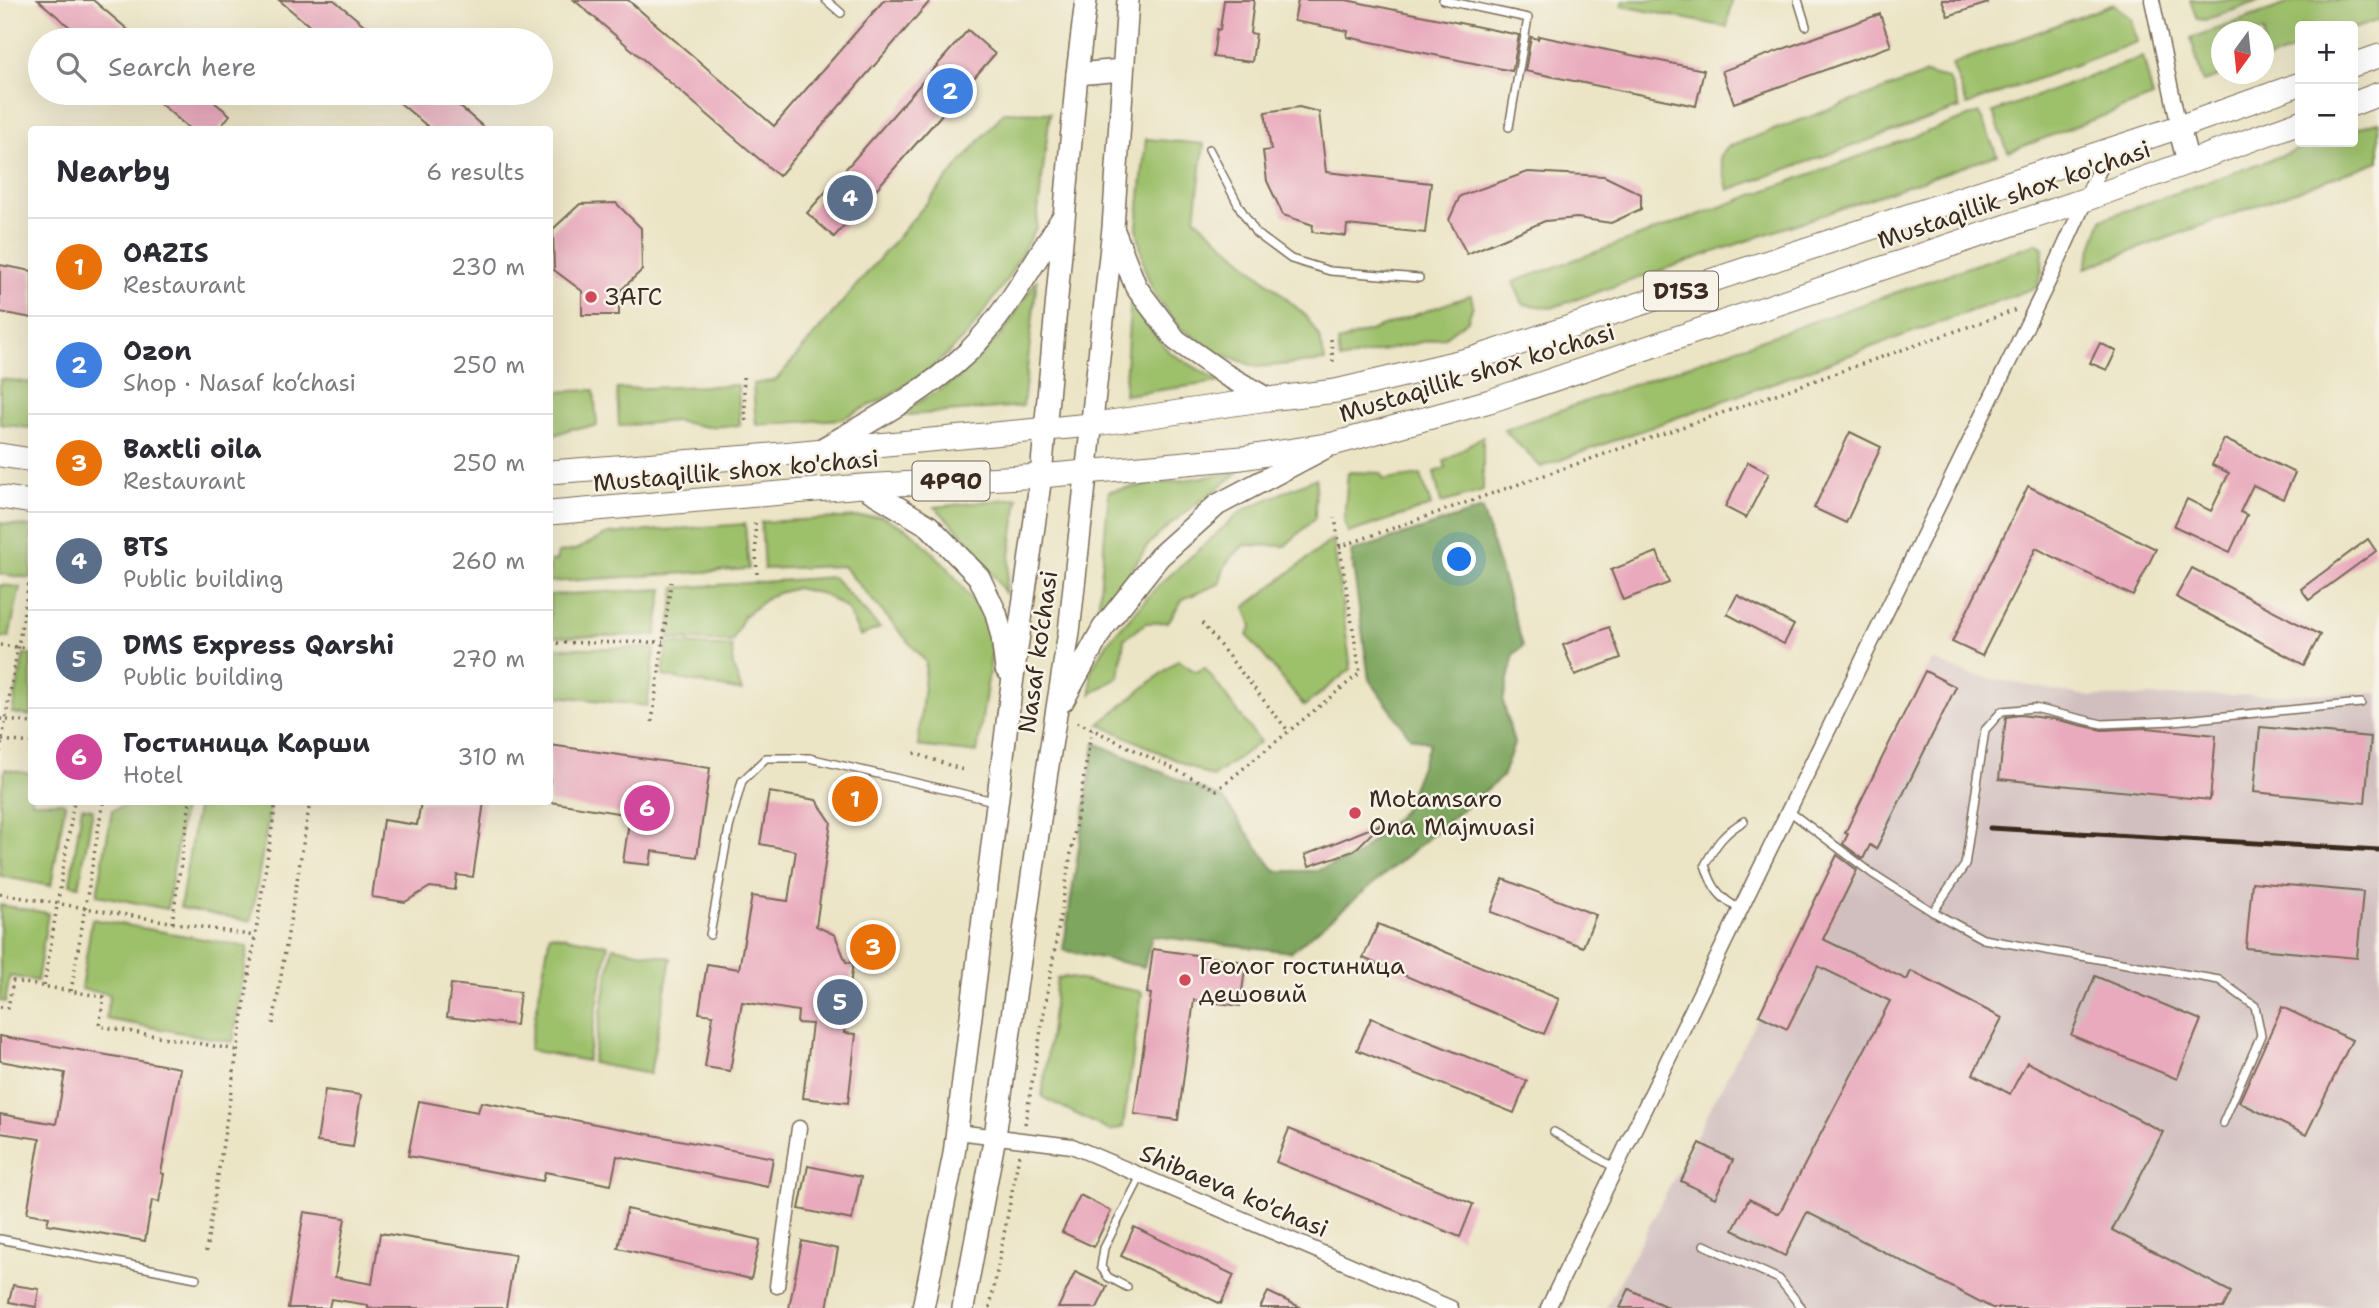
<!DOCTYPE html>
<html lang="en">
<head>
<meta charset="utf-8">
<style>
  :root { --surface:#fff; --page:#f2f2f3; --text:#2b2b33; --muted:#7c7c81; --line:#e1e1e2; --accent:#d93025 }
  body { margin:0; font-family:"Shantell Sans",sans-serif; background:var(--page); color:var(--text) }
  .controls { position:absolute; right:21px; top:21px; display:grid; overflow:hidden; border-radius:7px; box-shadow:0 7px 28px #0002 }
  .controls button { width:63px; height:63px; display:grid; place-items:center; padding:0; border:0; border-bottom:2px solid var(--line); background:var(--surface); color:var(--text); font:35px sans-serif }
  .compass { position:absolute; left:2211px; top:21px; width:63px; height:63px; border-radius:50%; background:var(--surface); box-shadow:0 7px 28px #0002; rotate:195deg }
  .you { position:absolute; left:1460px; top:560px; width:24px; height:24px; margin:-18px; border:5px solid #fff; border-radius:50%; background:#1a73e8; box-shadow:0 0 0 10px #1a73e833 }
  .badge { display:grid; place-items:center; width:46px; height:46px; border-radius:50%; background:var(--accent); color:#fff; font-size:23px; font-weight:700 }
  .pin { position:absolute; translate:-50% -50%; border:4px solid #fff; box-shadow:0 2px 7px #0006 }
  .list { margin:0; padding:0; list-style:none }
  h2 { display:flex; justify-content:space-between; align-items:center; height:91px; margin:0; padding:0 28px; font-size:30px }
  h2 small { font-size:23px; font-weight:400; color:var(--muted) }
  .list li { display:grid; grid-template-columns:46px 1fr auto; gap:21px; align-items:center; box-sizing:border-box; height:98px; padding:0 28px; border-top:2px solid var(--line) }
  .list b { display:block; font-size:26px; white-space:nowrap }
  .list p { margin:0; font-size:23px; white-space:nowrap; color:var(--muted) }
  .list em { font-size:23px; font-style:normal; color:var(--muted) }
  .icon { flex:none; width:38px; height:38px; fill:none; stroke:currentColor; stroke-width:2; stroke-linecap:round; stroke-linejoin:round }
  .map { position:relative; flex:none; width:2379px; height:1308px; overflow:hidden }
  .search { position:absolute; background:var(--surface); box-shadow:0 7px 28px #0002; left:28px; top:28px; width:525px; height:77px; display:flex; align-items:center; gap:18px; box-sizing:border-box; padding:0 24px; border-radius:38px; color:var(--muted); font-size:26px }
  .panel { position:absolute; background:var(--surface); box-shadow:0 7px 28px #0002; left:28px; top:126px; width:525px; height:679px; border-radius:7px }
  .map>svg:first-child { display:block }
  .industrial { fill:#d1bfbf }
  .green { fill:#9dc06a; stroke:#6c7544; stroke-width:2 }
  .forest { fill:#7ea65e; stroke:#5c683e; stroke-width:2 }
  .building { fill:#e9aabd }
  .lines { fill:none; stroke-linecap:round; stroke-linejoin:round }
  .lane-casing { stroke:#796b58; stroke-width:10 }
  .street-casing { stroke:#796b58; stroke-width:17 }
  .secondary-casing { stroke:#796b58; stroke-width:24 }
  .primary-casing { stroke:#796b58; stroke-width:25 }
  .path { stroke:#796b58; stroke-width:3.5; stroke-dasharray:2 5; stroke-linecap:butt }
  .lane { stroke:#fff; stroke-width:7 }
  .street { stroke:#fff; stroke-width:14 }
  .secondary { stroke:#fff; stroke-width:21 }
  .primary { stroke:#fff; stroke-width:23 }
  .rail { stroke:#3b2a1e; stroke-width:5 }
  .poi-dot { fill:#d1495b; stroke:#f7f3e8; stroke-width:2.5 }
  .labels { text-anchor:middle; stroke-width:5; stroke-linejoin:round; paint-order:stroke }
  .shield { fill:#f7f3e8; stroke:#73665b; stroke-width:2 }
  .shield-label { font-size:23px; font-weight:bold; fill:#3b2a1e }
  .street-label { font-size:24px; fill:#3b2a1e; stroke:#f7f3e8 }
  .poi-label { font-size:24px; fill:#3b2a1e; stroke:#f7f3e8; text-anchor:start }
</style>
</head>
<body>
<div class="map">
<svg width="2379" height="1308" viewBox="0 0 2379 1308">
  <rect width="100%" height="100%" fill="#f7f3e8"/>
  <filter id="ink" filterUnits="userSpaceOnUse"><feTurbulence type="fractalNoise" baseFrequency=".0143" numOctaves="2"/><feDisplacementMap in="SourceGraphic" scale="14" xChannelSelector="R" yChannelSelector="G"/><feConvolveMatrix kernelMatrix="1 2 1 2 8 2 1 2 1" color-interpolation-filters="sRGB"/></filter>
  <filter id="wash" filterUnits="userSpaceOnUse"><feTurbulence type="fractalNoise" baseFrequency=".00686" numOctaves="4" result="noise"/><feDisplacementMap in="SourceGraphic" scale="28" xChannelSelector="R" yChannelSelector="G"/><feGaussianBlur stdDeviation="1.57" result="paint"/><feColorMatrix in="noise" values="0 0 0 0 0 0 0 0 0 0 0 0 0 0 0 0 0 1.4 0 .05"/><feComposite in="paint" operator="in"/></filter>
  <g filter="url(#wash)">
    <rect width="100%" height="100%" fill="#ebe4c5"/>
    <!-- industrial -->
    <polygon class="industrial" points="1932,660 1971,675 2092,697 2379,693 2379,1308 1606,1308 1759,1015 1836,858 1845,833 1925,671"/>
    <!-- green -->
    <g class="green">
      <polygon points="1623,0 1732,0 1727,27 1622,6"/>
      <polygon points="2190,0 2262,0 2205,20 2197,19"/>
      <polygon points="2298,0 2379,0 2379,20 2353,29 2353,26 2300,26 2300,48 2264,61 2264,32 2222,32 2222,74 2227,74 2203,82 2191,38"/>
      <polygon points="2114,4 2131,19 2137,42 1967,105 1952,64"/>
      <polygon points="2143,57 2153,97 2008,152 1993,112"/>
      <polygon points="1926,74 1949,79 1960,108 1728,190 1720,157 1727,147"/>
      <polygon points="1004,112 1050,113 1036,228 1006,281 969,333 929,371 881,400 841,419 756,425 753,384 776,380"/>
      <polygon points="1979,113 1997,155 1551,308 1523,304 1513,282"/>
      <polygon points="2379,121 2379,161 2085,268 2102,219 2320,142 2353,142 2353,130"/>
      <polygon points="1146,139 1204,144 1195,218 1306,316 1320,338 1325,361 1257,367 1219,353 1182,329 1156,298 1144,268 1137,227"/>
      <polygon points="2037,243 2043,248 2042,270 2037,287 1541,467 1504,430"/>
      <polygon points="1037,279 1023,406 896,416 957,379 1003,333"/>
      <polygon points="1131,293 1149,328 1169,352 1220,382 1124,395"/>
      <polygon points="1471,295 1473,305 1468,320 1445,337 1340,360 1338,342"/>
      <polygon points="0,379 31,383 31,428 0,424"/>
      <polygon points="738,385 740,425 707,427 676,421 619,426 617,389"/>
      <polygon points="594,390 597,426 570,429 550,437 550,392"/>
      <polygon points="1483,436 1483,491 1441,503 1434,472 1446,468 1444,461"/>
      <polygon points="1239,472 1173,522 1148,545 1097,622 1109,491"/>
      <polygon points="1348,472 1381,473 1384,480 1421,475 1431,506 1348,533 1344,521"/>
      <polygon points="1316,478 1315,518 1285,546 1244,545 1226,563 1219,584 1183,599 1168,622 1146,623 1124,639 1119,677 1091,694 1091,670 1108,642 1157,587 1243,510"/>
      <polygon points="1018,498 1005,593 976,548 935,507"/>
      <polygon points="881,516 911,531 948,568 984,616 992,652 977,753 918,746 926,662 843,566 764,569 761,522"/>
      <polygon points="0,523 31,527 31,578 0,574"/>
      <polygon points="745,524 749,569 550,582 550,561 556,561 558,553 575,550 608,534"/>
      <polygon points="1333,539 1351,669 1304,706 1247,635 1252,626 1245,607"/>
      <polygon points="833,577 880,628 860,636 847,609 823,594 796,588 772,595 744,616 732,642 668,639 675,588"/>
      <polygon points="0,585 20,587 9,638 0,637"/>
      <polygon points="663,589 656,635 550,637 550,595"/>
      <polygon points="667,643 732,647 733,666 742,691 663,676"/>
      <polygon points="550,648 655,648 647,706 550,695"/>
      <polygon points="24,654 31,655 31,716 12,713"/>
      <polygon points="1178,660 1196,672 1205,668 1260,742 1212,777 1099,724"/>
      <polygon points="5,769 31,774 32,802 62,802 65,804 51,886 0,876 0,799"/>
      <polygon points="136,802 184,802 167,909 97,895 112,810"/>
      <polygon points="198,802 271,802 251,921 180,908"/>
      <polygon points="82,807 93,809 79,886 70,884"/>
      <polygon points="0,905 48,913 37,981 10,976 5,1002 0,1001"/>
      <polygon points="92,919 248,947 233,1042 106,1019 110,994 81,989"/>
      <polygon points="550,934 608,945 587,1061 529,1050"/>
      <polygon points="613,947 671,958 650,1074 592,1063"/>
      <polygon points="1065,977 1142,992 1123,1127 1110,1131 1042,1097 1057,978"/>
    </g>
    <!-- forest -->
    <polygon class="forest" points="1482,509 1523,646 1514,654 1503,701 1514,744 1502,777 1291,952 1152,936 1144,967 1063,950 1095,743 1223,799 1275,871 1315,871 1357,856 1403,811 1430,743 1410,737 1369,679 1351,552"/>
    <g id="blocks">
      <!-- building -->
      <g class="building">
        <polygon points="38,0 93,0 140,40 85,40"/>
        <polygon points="279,0 334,0 382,40 326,40"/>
        <polygon points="574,0 628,0 774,126 884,0 931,0 779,176"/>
        <polygon points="1224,0 1254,0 1250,33 1256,34 1252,62 1213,57 1217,29 1220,30"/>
        <polygon points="1298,0 1346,0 1519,35 1513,68 1512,71 1347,37 1348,31 1294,21"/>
        <polygon points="1942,0 1987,0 1988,3 1948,16"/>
        <polygon points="1880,14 1891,46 1734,103 1722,71"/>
        <polygon points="968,30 995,54 834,237 807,213"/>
        <polygon points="1539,36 1704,70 1696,106 1525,71 1531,37 1538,39"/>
        <polygon points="148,93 203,93 230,115 218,130 191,130"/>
        <polygon points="388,93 444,93 487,130 432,130"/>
        <polygon points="1299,107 1319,112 1326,172 1431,183 1425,233 1347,225 1346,236 1312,232 1313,225 1283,215 1267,181 1263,151 1271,150 1265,112"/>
        <polygon points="1528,172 1604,176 1641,194 1641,209 1611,223 1577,218 1545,221 1467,254 1449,220 1460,196"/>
        <polygon points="616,203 641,228 642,270 619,292 619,315 582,315 582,291 554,270 553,229 580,204"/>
        <polygon points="0,265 32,271 32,318 0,312"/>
        <polygon points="2100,343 2116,351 2107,370 2090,363"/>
        <polygon points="1850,432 1881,447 1846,523 1814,508"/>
        <polygon points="2224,439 2295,473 2283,499 2253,485 2240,512 2247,515 2230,552 2174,526 2187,499 2211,511 2229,473 2212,465"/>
        <polygon points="1748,462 1769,473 1746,518 1725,507"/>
        <polygon points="2028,486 2156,549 2133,596 2036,548 1982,656 1952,642"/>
        <polygon points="2368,539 2376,551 2309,600 2301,589"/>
        <polygon points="1657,552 1669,583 1623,600 1611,570"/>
        <polygon points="2192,568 2320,635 2304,665 2176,597"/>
        <polygon points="1737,595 1794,625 1784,644 1727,614"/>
        <polygon points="1609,627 1621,658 1575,675 1563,645"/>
        <polygon points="1925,671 1956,687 1876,849 1870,845 1863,859 1843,844 1848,834 1845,833"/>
        <polygon points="2020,715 2053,719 2102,730 2147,728 2216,735 2210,800 1999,779 2006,717"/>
        <polygon points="2260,727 2371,737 2365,803 2254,792"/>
        <polygon points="550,745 710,768 697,857 652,851 650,865 623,862 630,815 550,802"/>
        <polygon points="769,792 816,800 831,822 816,926 835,935 846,962 853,963 844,1033 856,1034 848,1103 803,1098 812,1024 797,1023 798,1011 742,1002 730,1071 705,1067 713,1015 699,1013 707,964 739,969 752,896 788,901 796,851 760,844"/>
        <polygon points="421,802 484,802 473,877 457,875 455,890 430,887 405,902 372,897 383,820 417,825"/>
        <polygon points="1381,824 1354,851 1309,866 1305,855"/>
        <polygon points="1837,855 1857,870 1823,939 1907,980 1911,971 2002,1018 1973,1074 2010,1094 2027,1062 2163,1132 2112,1230 2231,1292 2223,1308 1992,1308 1807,1212 1785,1256 1733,1230 1749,1199 1779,1214 1890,1001 1818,966 1787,1029 1759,1015"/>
        <polygon points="1503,879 1596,915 1583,947 1491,912"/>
        <polygon points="2252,882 2363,892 2357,958 2246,948"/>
        <polygon points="1378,924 1559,999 1544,1034 1363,958"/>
        <polygon points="1153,949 1246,962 1240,1006 1194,1000 1178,1120 1134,1114 1151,994 1147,993"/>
        <polygon points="2095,976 2201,1020 2177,1079 2071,1035"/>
        <polygon points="451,984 520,992 516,1025 447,1017"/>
        <polygon points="2282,1007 2352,1040 2306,1135 2239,1102"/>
        <polygon points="1371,1018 1527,1081 1514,1113 1357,1050"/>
        <polygon points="0,1036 180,1068 161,1173 164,1174 159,1202 152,1200 145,1241 47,1224 49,1217 27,1213 40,1139 0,1133 0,1114 56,1124 65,1073 0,1061"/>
        <polygon points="325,1090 361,1095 353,1147 317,1142"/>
        <polygon points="419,1101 478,1112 481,1102 773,1158 768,1187 617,1156 611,1185 545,1172 543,1181 408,1156"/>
        <polygon points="1289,1129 1473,1204 1460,1237 1276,1162"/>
        <polygon points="1700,1143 1733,1160 1715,1198 1681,1181"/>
        <polygon points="808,1166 861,1177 852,1220 799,1209"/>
        <polygon points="1080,1195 1111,1211 1094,1247 1062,1232"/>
        <polygon points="627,1209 760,1240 751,1279 618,1248"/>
        <polygon points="304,1212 345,1218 335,1277 372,1284 380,1233 515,1255 506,1308 368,1308 368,1305 331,1299 329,1308 288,1308"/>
        <polygon points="1134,1227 1234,1275 1221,1304 1121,1256"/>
        <polygon points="802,1241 838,1249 827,1308 789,1308"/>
        <polygon points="1075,1272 1107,1287 1097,1308 1058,1308"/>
        <polygon points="13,1285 39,1289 36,1307 9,1302"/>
        <polygon points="1629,1289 1669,1308 1620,1308"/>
        <polygon points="1268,1292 1302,1308 1260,1308"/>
      </g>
    </g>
  </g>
  <g filter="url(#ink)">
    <use href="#blocks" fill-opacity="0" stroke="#796b58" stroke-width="2"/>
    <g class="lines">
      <defs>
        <g id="lane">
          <polyline points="826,0 841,13"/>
          <polyline points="1443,0 1528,18 1509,127"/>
          <polyline points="1798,0 1806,26"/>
          <polyline points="1209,149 1240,208 1256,233 1291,259 1330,271 1419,278"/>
          <polyline points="1789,811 1873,874 1933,912 1983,939 2219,980 2255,1006 2261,1035 2223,1123"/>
          <path d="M1740,909C1719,898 1712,887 1705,865C1716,844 1724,833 1744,821"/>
          <polyline points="1933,912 1965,865 1985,730 2002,711 2034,708 2102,724 2173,721 2361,703"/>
          <polyline points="710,935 729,828 742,781 766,758 809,758 994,801"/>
          <polyline points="1554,1132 1615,1168"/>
          <polyline points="0,1239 196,1278"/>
          <polyline points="1704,1245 1779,1279 1802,1308"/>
          <polyline points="1127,1287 1108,1277 1101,1267 1104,1248 1141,1176"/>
        </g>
        <g id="street">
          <polyline points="2152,0 2179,127"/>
          <polyline points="957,1132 1072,1146 1451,1308"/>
          <polyline points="777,1286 799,1128"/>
          <polyline points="1548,1308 1760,869 2052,274 2108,150"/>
        </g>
        <g id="secondary">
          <polyline points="1077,74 1122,70"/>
          <polyline points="2179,127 2188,162"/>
          <polyline points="1114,231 1136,287 1176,340 1226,375 1268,399"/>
          <path d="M820,450C871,421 925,393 968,352C1006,314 1032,265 1061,220"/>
          <polyline points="862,486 929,526 979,577 996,613 1002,637 1006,669"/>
          <polyline points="1063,701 1103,628 1159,557 1217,505 1325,448"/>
          <polyline points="923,1308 954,1154 1010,699 1041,476 1077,74 1086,0"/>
          <polyline points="963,1308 995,1136 1046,778 1069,632 1113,228 1128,0"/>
        </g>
        <g id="primary">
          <polyline points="2353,65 2379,56"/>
          <polyline points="2353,104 2379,94"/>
          <polyline points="0,455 32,460"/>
          <polyline points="550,472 749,457 1090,425 1268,399 1336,391 1475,358 2179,127 2300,84"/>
          <polyline points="0,497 32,502"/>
          <polyline points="550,513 862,486 1041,476 1242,458 1333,444 1490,401 2084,200 2300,122"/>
        </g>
      </defs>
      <!-- lane casing -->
      <use href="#lane" class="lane-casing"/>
      <!-- street casing -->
      <use href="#street" class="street-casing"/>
      <!-- secondary casing -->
      <use href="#secondary" class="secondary-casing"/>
      <!-- primary casing -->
      <use href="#primary" class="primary-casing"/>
      <!-- path -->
      <g class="path">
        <polyline points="1331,339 1333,362"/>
        <polyline points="743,377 746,423"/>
        <polyline points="755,523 757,576"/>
        <polyline points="1339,547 2016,310"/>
        <polyline points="1202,623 1289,732"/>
        <polyline points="550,643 663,642"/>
        <polyline points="0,645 32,649"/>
        <polyline points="0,719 32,723"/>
        <polyline points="652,722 671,582"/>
        <polyline points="1077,722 1217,790 1360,673 1335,518"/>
        <polyline points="2,740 32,743"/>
        <polyline points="0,752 29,582"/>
        <polyline points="914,753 966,771"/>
        <polyline points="0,894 255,936"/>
        <polyline points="172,923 190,802"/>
        <polyline points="44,986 74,802"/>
        <polyline points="71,991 103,802"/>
        <polyline points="0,1007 8,1008 13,981 104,997 99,1026 237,1050"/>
        <polyline points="273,1024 310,802"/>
        <polyline points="1025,1124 1092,729"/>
        <polyline points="206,1252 276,802"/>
        <polyline points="990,1308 1019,1155"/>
      </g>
      <!-- lane -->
      <use href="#lane" class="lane"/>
      <!-- street -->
      <use href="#street" class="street"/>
      <!-- secondary -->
      <use href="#secondary" class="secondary"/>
      <!-- primary -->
      <use href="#primary" class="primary"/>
      <!-- rail -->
      <polyline class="rail" points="1990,828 2379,850"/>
    </g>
  </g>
  <!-- markers -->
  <g class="poi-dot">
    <circle cx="591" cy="297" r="7"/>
    <circle cx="1355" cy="813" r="7"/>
    <circle cx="1185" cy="980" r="7"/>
  </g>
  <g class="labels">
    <!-- shield labels -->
    <g class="shield">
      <rect x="1644" y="271.5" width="74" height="39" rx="5"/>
      <rect x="912.5" y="461.5" width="77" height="39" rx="5"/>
    </g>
    <g class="shield-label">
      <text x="1681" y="299">D153</text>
      <text x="951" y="489">4P90</text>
    </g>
    <!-- street labels -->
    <g class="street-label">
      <text transform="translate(2014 195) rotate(-19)" y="8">Mustaqillik shox ko'chasi</text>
      <text transform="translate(1477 373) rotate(-17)" y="8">Mustaqillik shox ko'chasi</text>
      <text transform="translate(736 471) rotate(-5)" y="8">Mustaqillik shox ko'chasi</text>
      <text transform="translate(1038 652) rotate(-82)" y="8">Nasaf ko‘chasi</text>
      <text transform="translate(1234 1191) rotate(23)" y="8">Shibaeva ko'chasi</text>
    </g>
    <!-- poi labels -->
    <g class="poi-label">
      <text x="605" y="305">ЗАГС</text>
      <text x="1369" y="807">Motamsaro<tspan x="1369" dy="28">Ona Majmuasi</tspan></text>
      <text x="1199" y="974">Геолог гостиница<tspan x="1199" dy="28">дешовий</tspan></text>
    </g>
  </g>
</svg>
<div class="controls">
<button>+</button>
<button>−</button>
</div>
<svg class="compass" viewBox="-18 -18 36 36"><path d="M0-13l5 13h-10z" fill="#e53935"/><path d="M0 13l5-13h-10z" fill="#7c7c81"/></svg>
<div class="you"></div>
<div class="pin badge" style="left:855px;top:799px;background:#e8710a">1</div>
<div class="pin badge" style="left:950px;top:91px;background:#3f7fe0">2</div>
<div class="pin badge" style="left:873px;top:947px;background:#e8710a">3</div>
<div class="pin badge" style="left:850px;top:198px;background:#5c6f8a">4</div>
<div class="pin badge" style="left:840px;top:1002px;background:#5c6f8a">5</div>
<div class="pin badge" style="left:647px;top:808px;background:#d1479c">6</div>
<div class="search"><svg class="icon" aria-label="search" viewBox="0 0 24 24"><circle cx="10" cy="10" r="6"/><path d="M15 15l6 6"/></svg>Search here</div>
<section class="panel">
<h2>Nearby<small>6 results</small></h2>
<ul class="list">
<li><span class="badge" style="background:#e8710a">1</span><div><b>OAZIS</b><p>Restaurant</p></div><em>230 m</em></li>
<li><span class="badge" style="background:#3f7fe0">2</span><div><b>Ozon</b><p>Shop · Nasaf ko‘chasi</p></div><em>250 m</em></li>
<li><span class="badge" style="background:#e8710a">3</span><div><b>Baxtli oila</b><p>Restaurant</p></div><em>250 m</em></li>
<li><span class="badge" style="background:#5c6f8a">4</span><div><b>BTS</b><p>Public building</p></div><em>260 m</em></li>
<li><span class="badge" style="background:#5c6f8a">5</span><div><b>DMS Express Qarshi</b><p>Public building</p></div><em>270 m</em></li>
<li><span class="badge" style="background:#d1479c">6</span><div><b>Гостиница Карши</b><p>Hotel</p></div><em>310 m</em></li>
</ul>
</section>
</div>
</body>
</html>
